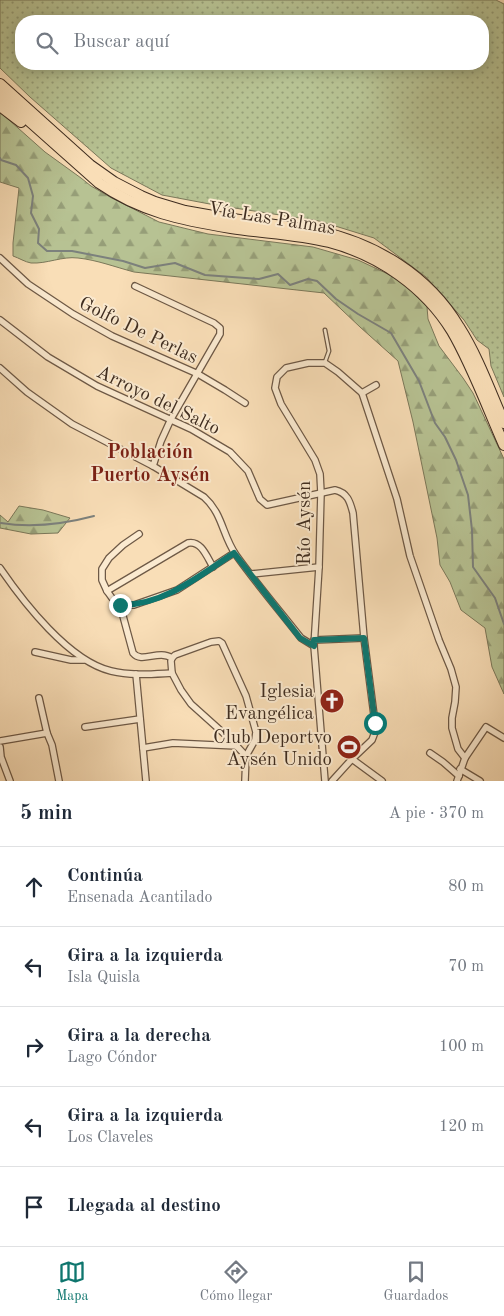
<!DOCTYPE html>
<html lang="es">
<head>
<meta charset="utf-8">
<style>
  :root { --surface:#fff; --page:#f6f6f7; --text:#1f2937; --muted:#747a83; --line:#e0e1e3; --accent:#0f766e }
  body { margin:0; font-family:"Old Standard TT",serif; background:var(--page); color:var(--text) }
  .stop { position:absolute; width:15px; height:15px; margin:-11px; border:4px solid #0f766e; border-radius:50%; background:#fff }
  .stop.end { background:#0f766e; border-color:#fff; box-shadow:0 1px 5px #0008 }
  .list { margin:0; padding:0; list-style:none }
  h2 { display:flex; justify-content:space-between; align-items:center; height:65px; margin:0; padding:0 20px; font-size:21px }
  h2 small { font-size:16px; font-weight:400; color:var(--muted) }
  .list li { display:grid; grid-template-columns:32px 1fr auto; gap:15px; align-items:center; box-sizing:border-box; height:80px; padding:0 20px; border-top:1px solid var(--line) }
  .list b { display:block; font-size:19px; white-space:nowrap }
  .list p { margin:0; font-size:16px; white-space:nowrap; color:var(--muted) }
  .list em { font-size:16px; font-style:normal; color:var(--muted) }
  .icon { flex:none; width:28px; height:28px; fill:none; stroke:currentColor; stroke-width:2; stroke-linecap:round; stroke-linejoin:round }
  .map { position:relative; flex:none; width:504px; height:781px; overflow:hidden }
  .search { position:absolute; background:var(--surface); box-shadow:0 2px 12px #0003; left:15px; right:15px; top:15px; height:55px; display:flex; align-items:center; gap:12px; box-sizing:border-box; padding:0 18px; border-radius:20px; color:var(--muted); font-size:19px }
  .sheet { height:465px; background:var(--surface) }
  nav { display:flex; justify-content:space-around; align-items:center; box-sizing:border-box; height:70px; border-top:1px solid var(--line); background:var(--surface); font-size:14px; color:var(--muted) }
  nav a { display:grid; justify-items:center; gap:2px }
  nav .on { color:var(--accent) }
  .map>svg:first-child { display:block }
  .grass { fill:url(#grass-dots); stroke:#7b785a; fill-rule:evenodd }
  .forest { fill:url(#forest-firs); stroke:#7b785a }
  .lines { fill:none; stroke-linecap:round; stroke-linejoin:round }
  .stream { stroke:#7c817d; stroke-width:2 }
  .lane-casing { stroke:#6e5946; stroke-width:5 }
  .street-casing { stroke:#6e5946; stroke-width:8 }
  .highway-casing { stroke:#3f2d20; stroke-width:12 }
  .lane { stroke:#fbead0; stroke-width:2.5 }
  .street { stroke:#fbead0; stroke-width:5.5 }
  .highway { stroke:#f9deb7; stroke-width:10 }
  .route { stroke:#0f766e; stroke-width:6 }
  .labels { text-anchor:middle; stroke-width:4; stroke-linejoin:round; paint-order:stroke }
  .street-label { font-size:19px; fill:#3f2d20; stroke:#fbead0 }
  .poi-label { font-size:19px; fill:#3f2d20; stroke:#fbead0; text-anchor:end }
  .neighbourhood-label { font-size:20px; font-weight:bold; fill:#7a1f14; stroke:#fbead0 }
</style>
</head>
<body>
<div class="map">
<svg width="504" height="781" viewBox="0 0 504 781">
  <defs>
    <pattern id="grass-dots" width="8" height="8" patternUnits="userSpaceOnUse" patternTransform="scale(1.25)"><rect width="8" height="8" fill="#b7c293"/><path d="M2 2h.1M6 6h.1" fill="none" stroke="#969e78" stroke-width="1.8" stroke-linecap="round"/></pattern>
    <pattern id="forest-firs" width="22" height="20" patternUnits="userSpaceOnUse" patternTransform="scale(1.25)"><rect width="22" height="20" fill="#b7c293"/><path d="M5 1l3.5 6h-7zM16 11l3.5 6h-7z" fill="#969e78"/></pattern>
  </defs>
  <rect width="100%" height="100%" fill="#f9deb7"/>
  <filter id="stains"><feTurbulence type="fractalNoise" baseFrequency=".004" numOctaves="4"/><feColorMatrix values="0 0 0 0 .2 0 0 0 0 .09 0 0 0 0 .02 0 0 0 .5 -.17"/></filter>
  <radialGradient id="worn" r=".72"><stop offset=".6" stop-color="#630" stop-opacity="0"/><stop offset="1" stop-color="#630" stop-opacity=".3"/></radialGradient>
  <!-- grass -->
  <path class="grass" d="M0,0H496L504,4V397L491,366L489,349L477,340L464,320L426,277L374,238L319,221L215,205L162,195L111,168L30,97L0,68ZM21,21H483V64H21Z"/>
  <!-- forest -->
  <g class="forest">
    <path d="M0,112L45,152L81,178L91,186L110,197L159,222L208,234L313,247L358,260L390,275L405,285L427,307L428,319L439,346L463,378L473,393L504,459V694L492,667L485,628L461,610L450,582L440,565L437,538L413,422L398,361L360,327L324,293L134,272C115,267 97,260 78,258C62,256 47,264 31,263C25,262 19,258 13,256V243L19,188L0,182Z"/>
    <polygon points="19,506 43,510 70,518 58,533 31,534 0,528 0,515 8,522"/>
  </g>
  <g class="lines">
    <!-- stream -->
    <g class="stream">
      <polyline points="0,158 1,160 16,165 28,178 33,196 31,213 39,229 38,243 47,251 72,251 123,261 145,268 175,263 205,275 259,279 278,274 290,285 308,279 317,281 336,299 358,314 391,333 419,381 435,423 445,437 456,460 468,495 472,530 473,567 495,598 504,624"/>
      <path d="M1,523C32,528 64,524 94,516"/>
    </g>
    <defs>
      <polyline id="lane" points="325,330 329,351 325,362"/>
      <g id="street">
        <polyline points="0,258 28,284 73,314 112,336 198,374 225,390 245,403"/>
        <polyline points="135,286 214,323 220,328 220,334 171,419 161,441 153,466"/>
        <path d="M0,320L48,357L97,386L191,429L230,452L248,471L260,499L267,505L335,490C348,493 350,502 353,513L364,638L375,723V732L372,740L352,759L332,781"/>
        <path d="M0,368L27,392L72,424L153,466L204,497C223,514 222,535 236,555C256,583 279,610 301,638L314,646"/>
        <polyline points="362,393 376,385"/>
        <polyline points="139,534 123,545 109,558 102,569 102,580 107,591 112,598 120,605 134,605 177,590 234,553"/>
        <path d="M0,568C24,603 69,661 111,671C131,676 152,674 172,673"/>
        <polyline points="251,574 319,567"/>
        <path d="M107,591L188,543C201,540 207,557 213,567"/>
        <path d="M120,605L133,653C142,664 158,649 172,658L171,661L172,673L181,690L191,704L230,739L246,756L245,781"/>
        <polyline points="314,640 364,638"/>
        <polyline points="35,652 71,660 84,660"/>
        <polyline points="172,658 175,655 211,642 219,641 222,643 246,696 256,732 255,740 246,756"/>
        <polyline points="136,674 146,781"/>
        <polyline points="39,698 47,733 52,745 59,781"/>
        <polyline points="85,727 140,719"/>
        <polyline points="0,741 47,733"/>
        <polyline points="0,747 1,757 10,781"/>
        <polyline points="143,748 173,743 237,746"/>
        <polyline points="430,753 443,762 459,776"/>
        <polyline points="352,759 382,781"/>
        <polyline points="460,769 480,781"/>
        <polyline points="325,781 314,646 319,567 321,493 320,474 315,460 281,404 275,388 277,377 286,368 308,363 325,363 338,372 362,393 397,499 410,556 439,640 451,669 456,687 455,702 452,718 452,728 458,749 465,758"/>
        <polyline points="457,781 465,758 486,727 504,738"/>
      </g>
      <g id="highway">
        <path d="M0,84L90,165L114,182L141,196L155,202L185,211L219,217L318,231C376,244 428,275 459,327C478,357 490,391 504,423"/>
        <path d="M0,95L99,183C141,212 182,220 231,228C263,233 297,234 329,242C379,255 425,287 452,331C472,365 488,409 504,445"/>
        <polyline points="0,106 21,122"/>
      </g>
    </defs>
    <!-- lane casing -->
    <use href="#lane" class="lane-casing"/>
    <!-- street casing -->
    <use href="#street" class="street-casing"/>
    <!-- highway casing -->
    <use href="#highway" class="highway-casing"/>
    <!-- lane -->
    <use href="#lane" class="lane"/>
    <!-- street -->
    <use href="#street" class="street"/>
    <!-- highway -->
    <use href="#highway" class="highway"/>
  </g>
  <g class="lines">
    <!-- route -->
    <path class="route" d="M120,605C163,606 201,575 234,553L300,638L314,646V640L364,638L375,723"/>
  </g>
  <!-- icons -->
  <defs>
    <symbol id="church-disc" viewBox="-11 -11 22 22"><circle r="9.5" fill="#8f2418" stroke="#fbead0"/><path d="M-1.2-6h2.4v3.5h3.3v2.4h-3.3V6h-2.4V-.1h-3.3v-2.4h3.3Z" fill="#fff"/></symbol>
    <symbol id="stadium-disc" viewBox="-11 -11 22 22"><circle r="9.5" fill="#8f2418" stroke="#fbead0"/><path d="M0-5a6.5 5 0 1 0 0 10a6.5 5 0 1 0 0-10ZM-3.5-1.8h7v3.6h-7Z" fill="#fff"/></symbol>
  </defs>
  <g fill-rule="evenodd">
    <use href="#church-disc" x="318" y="687" width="28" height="28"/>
    <use href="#stadium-disc" x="335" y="733" width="28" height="28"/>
  </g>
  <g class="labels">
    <!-- street labels -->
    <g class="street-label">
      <text transform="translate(272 217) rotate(9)" y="7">Vía Las Palmas</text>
      <text transform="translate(139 329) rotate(26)" y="7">Golfo De Perlas</text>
      <text transform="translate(159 399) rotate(26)" y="7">Arroyo del Salto</text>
      <text transform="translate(303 523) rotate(-90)" y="7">Río Aysén</text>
    </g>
    <!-- poi labels -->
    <g class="poi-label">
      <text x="314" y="697">Iglesia<tspan x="314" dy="22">Evangélica</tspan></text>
      <text x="332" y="743">Club Deportvo<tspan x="332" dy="22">Aysén Unido</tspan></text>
    </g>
    <!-- neighbourhood labels -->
    <g class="neighbourhood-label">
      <text x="150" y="458">Población<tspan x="150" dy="23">Puerto Aysén</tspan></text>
    </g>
  </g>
  <rect width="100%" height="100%" filter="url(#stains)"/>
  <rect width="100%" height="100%" fill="url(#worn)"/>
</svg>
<div class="stop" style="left:375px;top:723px"></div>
<div class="stop end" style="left:120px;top:605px"></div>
<div class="search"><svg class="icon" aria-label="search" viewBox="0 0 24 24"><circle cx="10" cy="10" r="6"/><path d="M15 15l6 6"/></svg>Buscar aquí</div>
</div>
<section class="sheet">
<h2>5 min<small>A pie · 370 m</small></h2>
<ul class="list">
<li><svg class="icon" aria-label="ahead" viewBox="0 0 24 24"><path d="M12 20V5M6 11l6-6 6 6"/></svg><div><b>Continúa</b><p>Ensenada Acantilado</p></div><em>80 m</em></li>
<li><svg class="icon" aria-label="left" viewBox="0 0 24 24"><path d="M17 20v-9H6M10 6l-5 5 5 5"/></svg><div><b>Gira a la izquierda</b><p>Isla Quisla</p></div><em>70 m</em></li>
<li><svg class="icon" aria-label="right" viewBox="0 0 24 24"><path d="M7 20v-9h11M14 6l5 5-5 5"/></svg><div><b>Gira a la derecha</b><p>Lago Cóndor</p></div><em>100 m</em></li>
<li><svg class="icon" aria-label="left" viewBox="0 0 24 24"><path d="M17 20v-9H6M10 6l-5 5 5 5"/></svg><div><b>Gira a la izquierda</b><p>Los Claveles</p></div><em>120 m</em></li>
<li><svg class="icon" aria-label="arrive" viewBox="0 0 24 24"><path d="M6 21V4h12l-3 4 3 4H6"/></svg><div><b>Llegada al destino</b></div></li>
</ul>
</section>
<nav>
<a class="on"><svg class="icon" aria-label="map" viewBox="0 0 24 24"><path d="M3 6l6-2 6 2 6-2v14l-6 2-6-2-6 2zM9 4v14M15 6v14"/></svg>Mapa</a>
<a><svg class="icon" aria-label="directions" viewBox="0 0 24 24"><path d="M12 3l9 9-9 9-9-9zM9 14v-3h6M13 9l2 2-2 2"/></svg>Cómo llegar</a>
<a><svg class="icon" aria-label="saved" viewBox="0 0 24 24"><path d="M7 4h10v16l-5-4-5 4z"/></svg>Guardados</a>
</nav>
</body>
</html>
